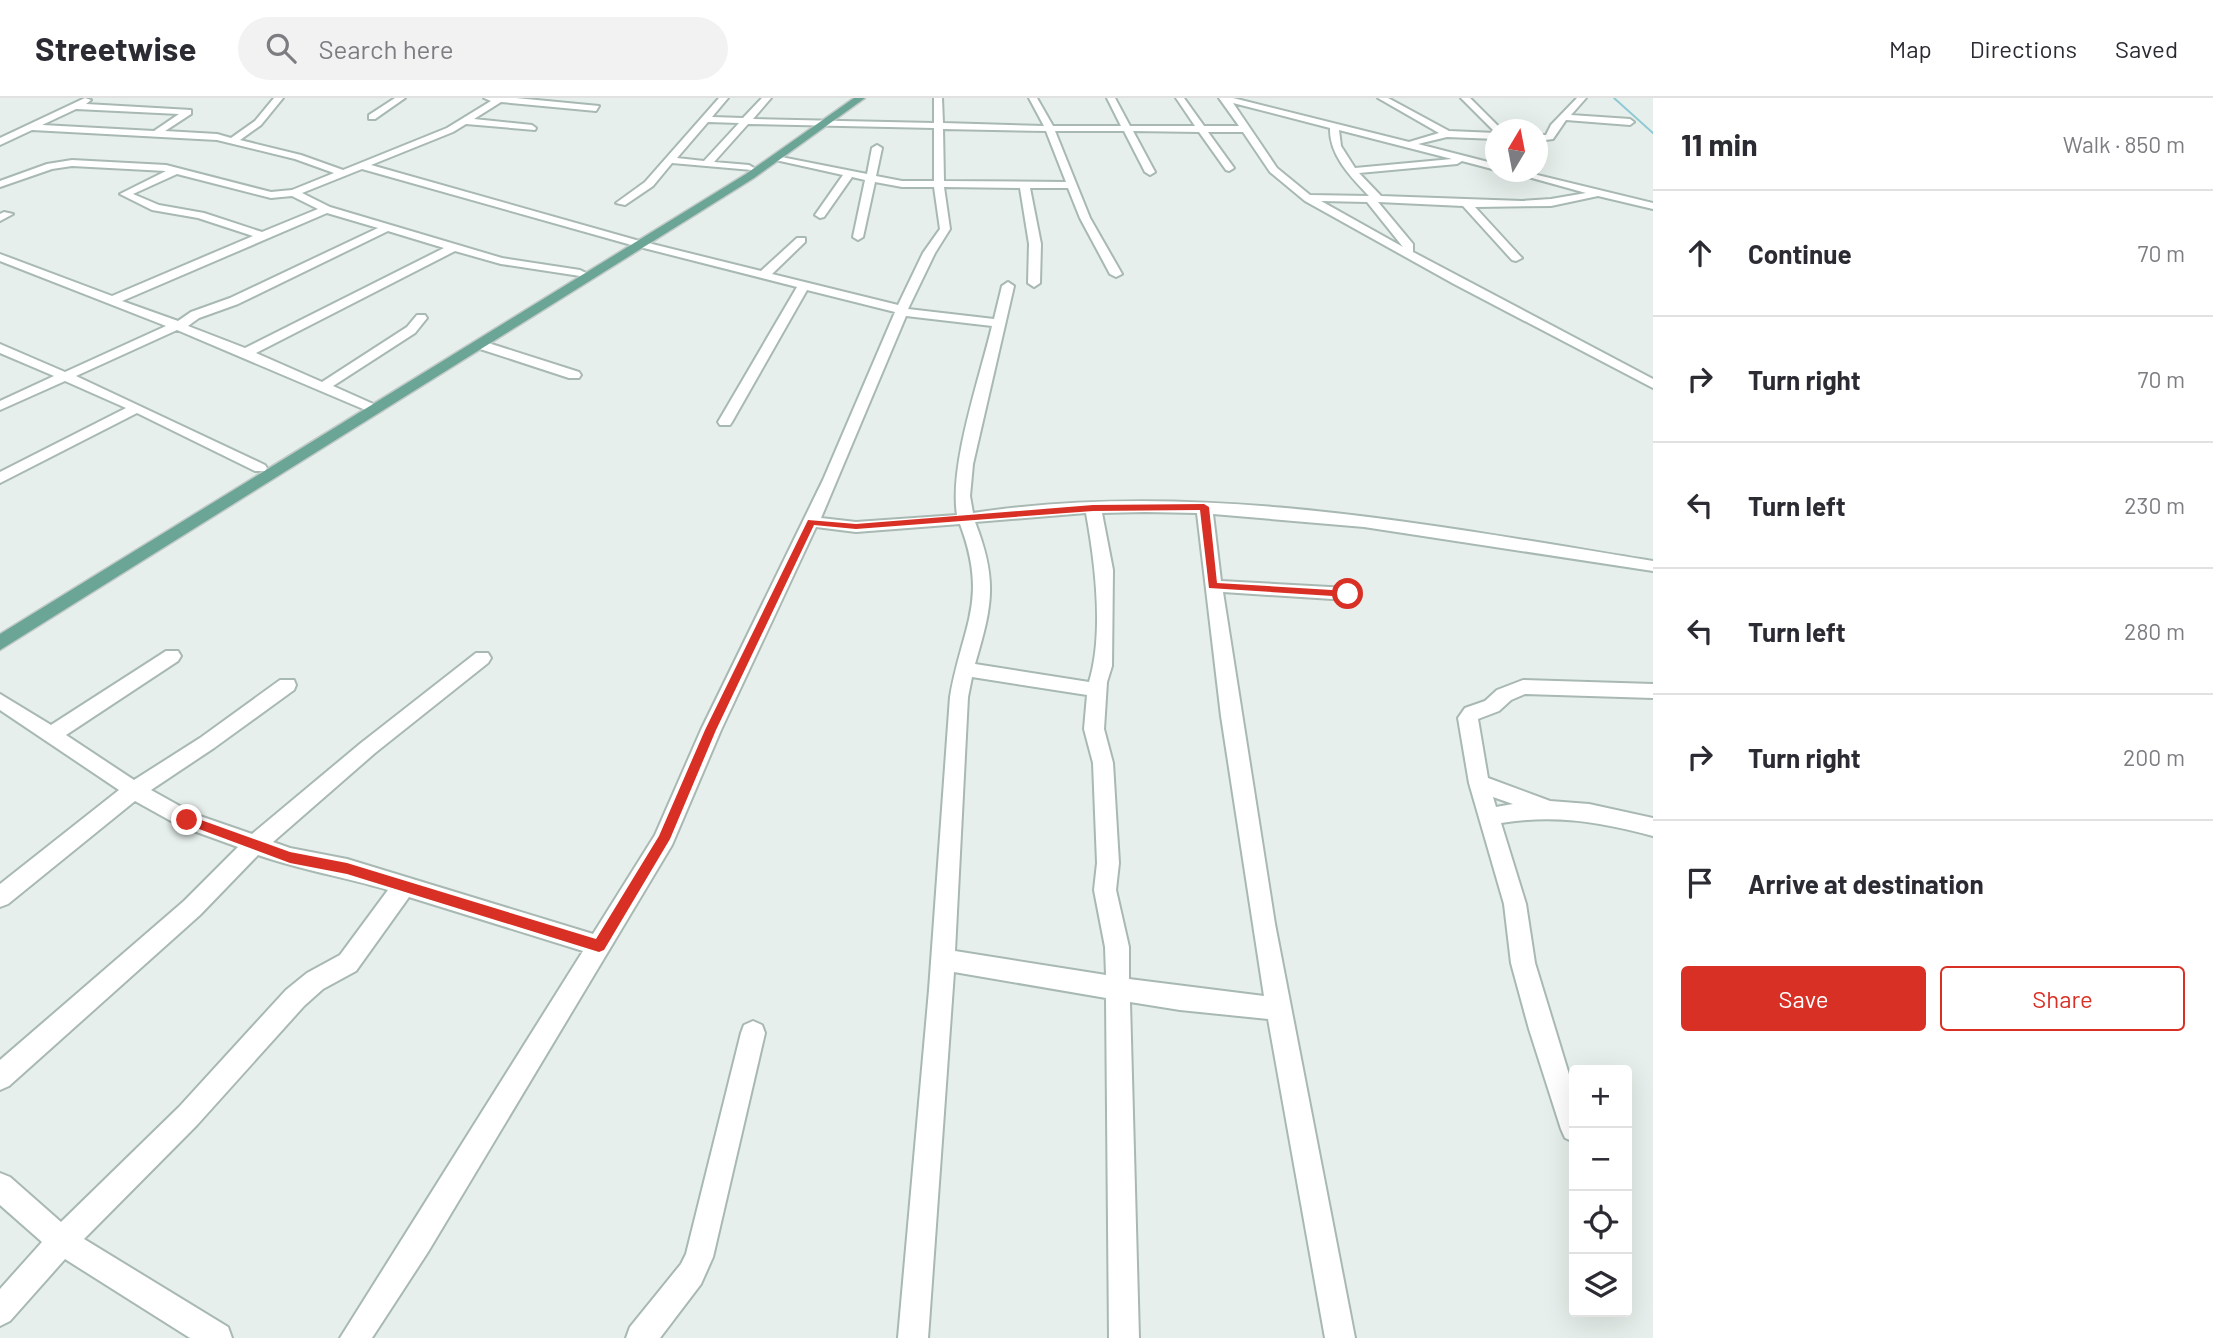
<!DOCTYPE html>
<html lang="en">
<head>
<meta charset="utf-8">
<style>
  :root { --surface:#fff; --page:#f2f2f3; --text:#2b2b33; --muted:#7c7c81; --line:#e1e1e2; --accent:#d93025 }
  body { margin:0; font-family:Barlow,sans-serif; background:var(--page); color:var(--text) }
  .controls { position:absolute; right:21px; bottom:21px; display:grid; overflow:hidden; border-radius:7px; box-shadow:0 7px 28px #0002 }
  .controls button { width:63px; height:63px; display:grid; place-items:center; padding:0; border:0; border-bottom:2px solid var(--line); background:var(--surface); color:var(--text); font:35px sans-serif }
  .compass { position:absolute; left:1485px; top:21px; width:63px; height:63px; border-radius:50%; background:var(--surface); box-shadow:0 7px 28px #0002; rotate:10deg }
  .stop { position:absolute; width:21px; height:21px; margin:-16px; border:5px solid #d93025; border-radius:50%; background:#fff }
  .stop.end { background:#d93025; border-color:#fff; box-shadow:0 2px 7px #0008 }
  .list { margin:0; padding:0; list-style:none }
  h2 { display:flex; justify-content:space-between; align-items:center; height:91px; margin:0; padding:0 28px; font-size:30px }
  h2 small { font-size:23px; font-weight:400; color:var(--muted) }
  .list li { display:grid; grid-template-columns:46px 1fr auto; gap:21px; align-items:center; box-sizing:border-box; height:126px; padding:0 28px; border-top:2px solid var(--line) }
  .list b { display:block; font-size:26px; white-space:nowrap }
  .list em { font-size:23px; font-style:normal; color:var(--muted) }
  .actions { display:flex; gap:14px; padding:21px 28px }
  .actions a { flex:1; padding:16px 0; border:2px solid var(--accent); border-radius:7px; text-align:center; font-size:24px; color:var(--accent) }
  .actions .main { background:var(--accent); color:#fff }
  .icon { flex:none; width:38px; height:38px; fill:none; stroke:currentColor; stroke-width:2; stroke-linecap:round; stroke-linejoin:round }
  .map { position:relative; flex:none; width:1653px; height:1240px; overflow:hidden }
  header { display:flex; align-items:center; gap:42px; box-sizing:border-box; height:98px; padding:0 35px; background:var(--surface); border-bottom:2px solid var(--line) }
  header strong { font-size:33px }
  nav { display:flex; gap:38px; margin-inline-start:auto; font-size:24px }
  .search { width:490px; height:63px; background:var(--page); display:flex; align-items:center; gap:18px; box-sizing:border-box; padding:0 24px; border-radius:38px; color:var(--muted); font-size:26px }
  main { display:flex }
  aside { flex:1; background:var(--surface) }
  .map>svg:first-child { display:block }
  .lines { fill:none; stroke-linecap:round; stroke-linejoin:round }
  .stream { stroke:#8ec9d4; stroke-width:2 }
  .minor-casing { stroke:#a8b8b2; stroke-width:4 }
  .major-casing { stroke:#c2cac8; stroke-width:3 }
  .minor { fill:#fff; fill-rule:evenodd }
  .major { fill:#6aa596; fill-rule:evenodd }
  .route { fill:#d93025 }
</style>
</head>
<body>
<header>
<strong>Streetwise</strong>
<div class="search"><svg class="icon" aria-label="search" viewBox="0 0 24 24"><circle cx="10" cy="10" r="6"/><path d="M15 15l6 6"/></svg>Search here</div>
<nav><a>Map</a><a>Directions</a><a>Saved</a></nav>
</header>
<main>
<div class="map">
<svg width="1653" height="1240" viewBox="0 0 1653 1240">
  <rect width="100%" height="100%" fill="#e6efeb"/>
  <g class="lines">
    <!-- stream -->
    <polyline class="stream" points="1614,0 1653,35"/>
    <defs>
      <g id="minor">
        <path d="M85,0L91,2L86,6L191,12V16L165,33L217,36L231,40L255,23L274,0H283L261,27L240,42L301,57L343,72L447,30L491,3L484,0H516L599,8L596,13L501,4L474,21L532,27L536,30L535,32L466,26L453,34L371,67L636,142L761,173L797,140H805V144L772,176L898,207L923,155L940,131L934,89H902L875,84L863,139L858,142L853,139L865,82L852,79L824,119L820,120L815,117L843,77L771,61L776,58L867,76L872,50L877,47L882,50L876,78L902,83H934V30L748,26L714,64L749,67L754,70L752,72L672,65L653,88L625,107L616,105L645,84L719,0H728L712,19L743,20L762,0H771L753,21L934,25V0H942L943,25L1044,28L1029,0H1037L1053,28H1121L1107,0H1115L1130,28H1195L1176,0H1184L1204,28H1239L1219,0H1233L1409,44L1439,35L1378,0H1388L1449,33L1496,35V41L1447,39L1418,46L1496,66V72L1462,63L1457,66L1359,75L1381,98L1522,103L1551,101L1586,95L1510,74H1525L1653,105V111L1598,98L1551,108L1475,109L1520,158L1522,160L1516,163L1512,162L1463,108L1378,104L1413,146V154L1653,281V290L1454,186L1305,103L1270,74L1243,34H1208L1234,70L1229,73L1226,72L1199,34L1133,33L1155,74L1150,77L1145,74L1124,33H1055L1090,120L1122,176L1116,179L1110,176L1080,120L1068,90H1030L1041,146L1040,185L1034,189L1028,185L1029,146L1020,90L944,89L950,131L935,155L908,211L994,221L1002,188L1008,184L1014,188L973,366L970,398L973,415C1199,381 1430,427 1653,463V473L1364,429L1213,416L1221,483L1348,490L1357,496L1348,502L1223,494L1275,826L1355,1240H1325L1268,921L1180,912L1130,904L1139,1240H1109L1106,900L954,874L928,1240H898L929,892L950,599C962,528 989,503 960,426L856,434L816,429L721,632L672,747L428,1154L372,1240H340L583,853L409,799L356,873L323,891L304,908L197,1027L84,1141L228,1229L232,1240H190L65,1161L10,1223L0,1228V1191L42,1144L0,1107V1075L10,1079L61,1124L179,1009L286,892L307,875L340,857L388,792C345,779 301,772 258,757L200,817L9,988L0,992V962L184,803L238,749L180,728L135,703L8,806L0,809V786L119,692L0,612V596L51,627L166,553H178L181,558L178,563L66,637L134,682L200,640L280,582H294L296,587L294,592L214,650L151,692L194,716L252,736L361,645L476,555H488L491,560L488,565L375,655L273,744L290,750L347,761L593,836L655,737L701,632L823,382L895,214L807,192L732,324L730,327H720L718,324L797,189L628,146L362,71L302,95L330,109L502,160L580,172L586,175L580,178L501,166L455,153L256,255L322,284L407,229L417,217H425L427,220L415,235L333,288L380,309L382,312L375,316L177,232L76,278L265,367L267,370L265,373H255L137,315L0,385V374L126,310L65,283L0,312V303L54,278L0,255V246L65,274L166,228L0,163V156L112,198L253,138L198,120L152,112L120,96L166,73L72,68L52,71L0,89V83L47,66L72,62L166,67L271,94L292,92L334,75L295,61L217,42L32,32L0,47V40ZM1233,5L1330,30C1329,57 1351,79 1369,98L1310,97L1277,70ZM76,11L179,16L154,33L42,27ZM708,24L739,25L704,63L677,60ZM943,31L1046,33L1066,84L944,83ZM1339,32L1452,61L1355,70L1341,48ZM177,76L271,100L292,98L318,111L262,134L204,115L159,107L133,96ZM1321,103L1367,104L1403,149ZM327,115L378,130L230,200L191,214L178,223L122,203ZM388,133L444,150L245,250L188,228L199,220L238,206ZM906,218L992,228C980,279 949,367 957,417L856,424L821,420ZM1145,414L1197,415L1221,618L1264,898L1129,881V849L1116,792L1119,765L1113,665L1104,631L1107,584L1112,568L1113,472L1102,415ZM1086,415C1095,464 1104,536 1089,584L975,566C992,508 998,483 975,424ZM972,579L1087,597L1084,631L1093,665L1097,765L1094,792L1105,849L1106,877L955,853L968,599Z"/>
        <polygon points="395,0 405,0 375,21 369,21 369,17"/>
        <polygon points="1461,0 1470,0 1502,32 1495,34"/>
        <polygon points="1577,0 1586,0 1571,17 1630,21 1634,24 1630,27 1566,22 1553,41 1538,43 1538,37 1546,37 1551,27"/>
        <polygon points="4,114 13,116 0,123 0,116"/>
        <polygon points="482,243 579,274 581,277 579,280 569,280 477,250 476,247"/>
        <path d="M1523,582L1653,586V600L1525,596L1511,602L1499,613L1478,621L1488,680L1550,703L1589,706L1653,720V738C1601,724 1555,716 1501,725L1526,806L1535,865L1574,993V1044L1565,1040L1561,1031L1529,931L1511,865L1504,806L1469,685L1458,620L1465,610L1485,603L1497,592ZM1493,699L1513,706L1496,709Z"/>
        <polygon points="753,923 762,927 765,935 713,1159 701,1186 660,1240 626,1240 630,1229 681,1166 686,1156 741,935 744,927"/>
      </g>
      <polygon id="major" points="854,0 865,0 754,80 0,552 0,536 746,76"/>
    </defs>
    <!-- minor casing -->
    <use href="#minor" class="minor-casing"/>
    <!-- major casing -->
    <use href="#major" class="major-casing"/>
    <!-- minor -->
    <use href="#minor" class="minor"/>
    <!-- major -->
    <use href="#major" class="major"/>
  </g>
  <!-- route -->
  <polygon class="route" points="1204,406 1209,409 1217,485 1348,493 1353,496 1348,499 1209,490 1200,412 1093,413 856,431 814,427 716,632 670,741 604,852 599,854 347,776 290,765 183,725 181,722 187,717 290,754 347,765 596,841 659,738 705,632 808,422 856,426 1093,407"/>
</svg>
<div class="controls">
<button>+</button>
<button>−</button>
<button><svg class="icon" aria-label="locate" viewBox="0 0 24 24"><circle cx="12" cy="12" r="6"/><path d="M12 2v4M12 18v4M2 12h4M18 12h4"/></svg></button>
<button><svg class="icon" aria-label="layers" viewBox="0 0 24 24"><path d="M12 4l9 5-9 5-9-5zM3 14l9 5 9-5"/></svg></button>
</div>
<svg class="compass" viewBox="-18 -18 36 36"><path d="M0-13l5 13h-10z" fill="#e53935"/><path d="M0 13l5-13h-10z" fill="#7c7c81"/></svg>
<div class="stop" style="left:1348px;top:496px"></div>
<div class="stop end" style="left:187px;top:722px"></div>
</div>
<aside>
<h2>11 min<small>Walk · 850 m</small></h2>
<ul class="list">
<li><svg class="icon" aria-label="ahead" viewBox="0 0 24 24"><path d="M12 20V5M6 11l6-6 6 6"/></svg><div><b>Continue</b></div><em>70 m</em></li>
<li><svg class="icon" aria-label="right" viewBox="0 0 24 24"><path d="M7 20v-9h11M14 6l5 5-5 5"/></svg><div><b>Turn right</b></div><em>70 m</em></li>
<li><svg class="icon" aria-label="left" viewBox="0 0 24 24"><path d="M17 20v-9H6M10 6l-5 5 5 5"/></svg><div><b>Turn left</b></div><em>230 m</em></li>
<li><svg class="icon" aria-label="left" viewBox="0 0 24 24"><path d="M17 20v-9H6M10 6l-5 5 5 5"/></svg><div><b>Turn left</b></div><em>280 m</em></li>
<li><svg class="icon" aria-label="right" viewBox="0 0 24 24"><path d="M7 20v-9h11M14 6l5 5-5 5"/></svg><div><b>Turn right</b></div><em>200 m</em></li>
<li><svg class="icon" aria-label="arrive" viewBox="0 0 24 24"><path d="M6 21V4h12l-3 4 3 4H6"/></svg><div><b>Arrive at destination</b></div></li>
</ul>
<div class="actions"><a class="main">Save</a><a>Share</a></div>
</aside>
</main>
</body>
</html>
